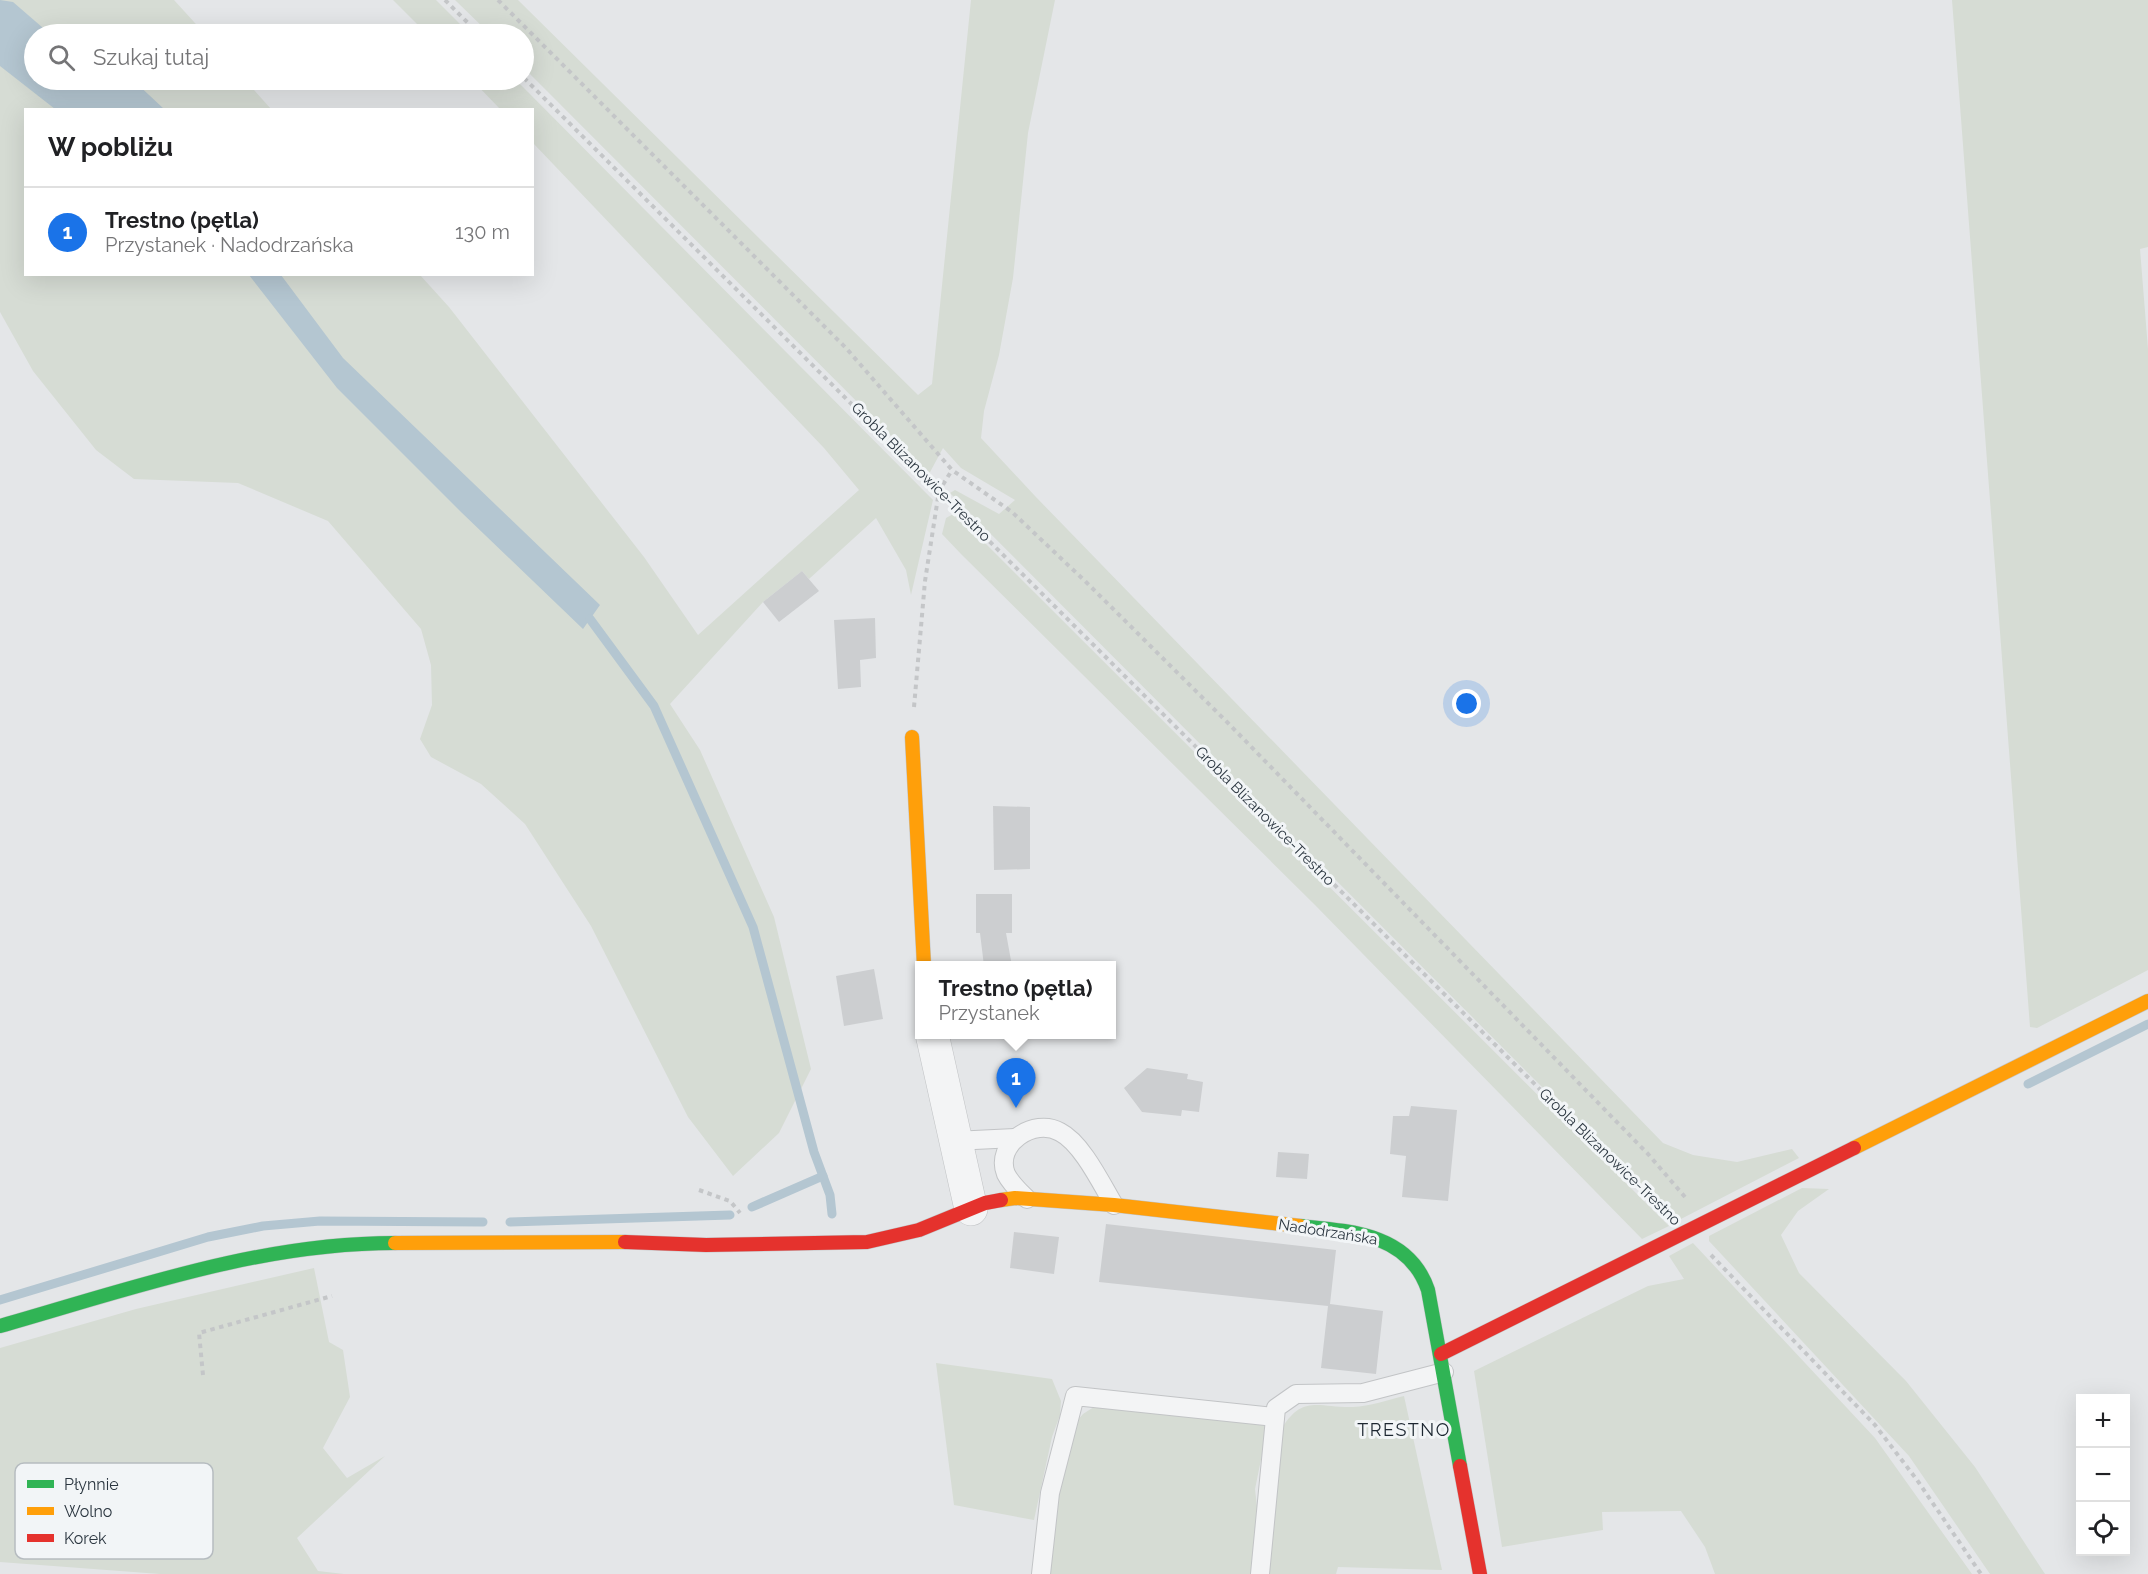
<!DOCTYPE html>
<html lang="pl">
<head>
<meta charset="utf-8">
<style>
  :root { --surface:#fff; --page:#f2f2f2; --text:#202124; --muted:#757577; --line:#e0e0e0; --accent:#1a73e8 }
  body { margin:0; font-family:Raleway,sans-serif; background:var(--page); color:var(--text) }
  .controls { position:absolute; right:18px; bottom:18px; display:grid; overflow:hidden; border-radius:0px; box-shadow:0 6px 24px #0002 }
  .controls button { width:54px; height:54px; display:grid; place-items:center; padding:0; border:0; border-bottom:2px solid var(--line); background:var(--surface); color:var(--text); font:30px sans-serif }
  .you { position:absolute; left:1467px; top:704px; width:21px; height:21px; margin:-15px; border:4px solid #fff; border-radius:50%; background:#1a73e8; box-shadow:0 0 0 9px #1a73e833 }
  .badge { display:grid; place-items:center; width:39px; height:39px; border-radius:50%; background:var(--accent); color:#fff; font-size:20px; font-weight:700 }
  .pin { position:absolute; translate:-50% -50px; filter:drop-shadow(0 2px 3px #0008) }
  .pin::after { content:''; position:absolute; top:32px; width:21px; height:18px; background:inherit; clip-path:polygon(0 0,100% 0,50% 100%) }
  .popup { position:absolute; left:915px; top:961px; width:201px; height:78px; box-sizing:border-box; display:grid; place-content:center; border-radius:0px; background:var(--surface); filter:drop-shadow(0 2px 4px #0005); font-size:20px; white-space:nowrap; color:var(--muted) }
  .popup b { font-size:22px; color:var(--text) }
  .popup::after { content:''; position:absolute; left:50%; top:100%; margin-left:-12px; border:12px solid transparent; border-top-color:var(--surface) }
  .list { margin:0; padding:0; list-style:none }
  h2 { display:flex; justify-content:space-between; align-items:center; height:78px; margin:0; padding:0 24px; font-size:26px }
  h2 small { font-size:20px; font-weight:400; color:var(--muted) }
  .list li { display:grid; grid-template-columns:39px 1fr auto; gap:18px; align-items:center; box-sizing:border-box; height:90px; padding:0 24px; border-top:2px solid var(--line) }
  .list b { display:block; font-size:22px; white-space:nowrap }
  .list p { margin:0; font-size:20px; white-space:nowrap; color:var(--muted) }
  .list em { font-size:20px; font-style:normal; color:var(--muted) }
  .icon { flex:none; width:33px; height:33px; fill:none; stroke:currentColor; stroke-width:2; stroke-linecap:round; stroke-linejoin:round }
  .map { position:relative; flex:none; width:2148px; height:1574px; overflow:hidden }
  .search { position:absolute; background:var(--surface); box-shadow:0 6px 24px #0002; left:24px; top:24px; width:510px; height:66px; display:flex; align-items:center; gap:15px; box-sizing:border-box; padding:0 21px; border-radius:33px; color:var(--muted); font-size:22px }
  .panel { position:absolute; background:var(--surface); box-shadow:0 6px 24px #0002; left:24px; top:108px; width:510px; height:168px; border-radius:0px }
  .map>svg:first-child { display:block }
  .green { fill:#d6dcd4 }
  .water { fill:#b4c6d1 }
  .lines { fill:none; stroke-linecap:round; stroke-linejoin:round }
  .stream { stroke:#b4c6d1; stroke-width:9 }
  .building { fill:#ccced0 }
  .lane-casing { stroke:#c2c4c6; stroke-width:20 }
  .street-casing { stroke:#c2c4c6; stroke-width:34 }
  .fast-casing { stroke:#c2c4c6; stroke-width:15 }
  .slow-casing { stroke:#c2c4c6; stroke-width:15 }
  .jam-casing { stroke:#c2c4c6; stroke-width:15 }
  .path { stroke:#c4c6c8; stroke-width:4; stroke-dasharray:4.5 4.5; stroke-linecap:butt }
  .lane { stroke:#f3f4f5; stroke-width:18 }
  .street { stroke:#f3f4f5; stroke-width:33 }
  .fast { stroke:#30b455; stroke-width:14 }
  .slow { stroke:#ff9f0a; stroke-width:14 }
  .jam { stroke:#e5322d; stroke-width:14 }
  .labels { text-anchor:middle; stroke-width:6; stroke-linejoin:round; paint-order:stroke }
  .street-label { font-size:15px; fill:#2b3640; stroke:#f2f5f7 }
  .quarter-label { font-size:18px; letter-spacing:1.5px; fill:#1d2731; stroke:#f2f5f7 }
  .key { fill:#f2f5f7; stroke:#b6bcc0; stroke-width:1.5 }
  .key-label { font-size:16px; fill:#2b3640 }
</style>
</head>
<body>
<div class="map">
<svg width="2148" height="1574" viewBox="0 0 2148 1574">
  <rect width="100%" height="100%" fill="#e4e6e8"/>
  <!-- green -->
  <g class="green">
    <polygon points="0,0 174,0 205,34 34,34 34,80 245,80 271,109 26,110 26,274 420,275 449,307 644,557 698,635 859,490 824,448 533,143 532,110 500,109 472,80 516,80 933,500 911,595 906,570 876,518 809,579 802,571 763,602 670,704 700,750 774,917 811,1069 779,1133 733,1176 688,1117 591,926 525,824 481,784 431,757 420,739 432,705 431,665 421,629 328,521 238,483 134,479 96,450 33,371 0,312"/>
    <polygon points="393,0 436,0 470,34 427,34"/>
    <polygon points="455,0 518,0 918,395 932,384 971,0 1055,0 1028,133 1013,278 999,355 984,411 981,438 1035,496 1663,1143 1693,1155 1737,1162 1792,1149 1799,1158 1679,1220 1552,1097 950,493 955,490 999,514 1015,500 961,468 943,448 929,474 524,68 524,34 490,34"/>
    <polygon points="1952,0 2148,0 2148,247 2140,249 2148,349 2148,970 2037,1028 2030,1027"/>
    <polygon points="955,513 1669,1226 1642,1239 1315,905 961,554 942,534 946,518"/>
    <polygon points="1802,1188 1829,1189 1798,1211 1781,1235 1799,1273 1906,1381 1975,1467 2045,1574 1990,1574 1909,1456 1709,1241 1709,1236"/>
    <polygon points="1693,1243 1875,1438 1972,1574 1715,1574 1705,1547 1681,1511 1602,1512 1603,1530 1502,1547 1474,1371 1648,1286 1684,1279 1669,1256"/>
    <polygon points="314,1268 329,1342 343,1350 350,1397 323,1448 347,1478 385,1456 297,1538 318,1571 344,1574 160,1574 0,1562 0,1348 136,1309"/>
    <polygon points="936,1363 1052,1379 1061,1401 1060,1415 1052,1437 1034,1520 954,1505"/>
    <path d="M1404,1396L1442,1570L1338,1567L1336,1574H1265L1282,1428C1303,1394 1319,1408 1353,1407C1370,1406 1388,1400 1404,1396Z"/>
    <polygon points="1097,1405 1262,1419 1267,1430 1255,1489 1258,1516 1252,1574 1049,1574 1055,1515 1071,1428 1083,1414"/>
  </g>
  <!-- water -->
  <g class="water">
    <polygon points="0,0 13,2 50,34 34,34 34,80 133,80 164,109 55,109 0,66"/>
    <polygon points="249,275 281,275 343,358 600,605 583,629 461,512 337,388"/>
  </g>
  <g class="lines">
    <!-- stream -->
    <g class="stream">
      <polyline points="590,619 654,706 753,927 814,1152 830,1195 832,1214"/>
      <polyline points="2028,1084 2148,1024"/>
      <polyline points="752,1207 823,1176"/>
      <polyline points="510,1222 730,1215"/>
      <polyline points="0,1300 208,1237 263,1226 320,1221 483,1222"/>
    </g>
  </g>
  <!-- building -->
  <g class="building">
    <polygon points="802,571 819,591 779,622 763,602"/>
    <polygon points="875,618 876,658 860,660 861,687 838,689 834,620"/>
    <polygon points="993,806 1030,807 1030,869 994,870"/>
    <polygon points="976,894 1012,894 1012,933 1006,933 1012,966 984,966 980,933 976,933"/>
    <polygon points="874,969 883,1019 844,1026 836,976"/>
    <polygon points="1147,1068 1188,1074 1187,1079 1203,1082 1199,1112 1182,1110 1181,1116 1142,1112 1124,1088"/>
    <polygon points="1411,1106 1457,1110 1448,1201 1402,1197 1406,1156 1390,1154 1393,1116 1409,1116"/>
    <polygon points="1278,1152 1309,1154 1307,1179 1276,1177"/>
    <polygon points="1106,1224 1336,1250 1330,1304 1383,1311 1376,1374 1321,1368 1328,1306 1099,1282"/>
    <polygon points="1014,1232 1059,1237 1054,1274 1010,1268"/>
  </g>
  <g class="lines">
    <defs>
      <g id="lane">
        <polyline points="954,1141 1015,1138"/>
        <path d="M1027,1199C1020,1192 1011,1184 1006,1174C994,1144 1034,1117 1060,1132C1082,1143 1102,1185 1114,1205"/>
        <polyline points="1041,1574 1050,1493 1075,1396 1275,1417"/>
        <polyline points="1260,1574 1276,1408 1296,1394 1363,1393 1444,1372"/>
      </g>
      <polyline id="street" points="932,1034 971,1209"/>
      <g id="fast">
        <path d="M1300,1226C1352,1231 1409,1234 1428,1290L1460,1466"/>
        <path d="M0,1326C130,1289 258,1243 395,1243"/>
      </g>
      <g id="slow">
        <polyline points="912,737 924,966"/>
        <polyline points="1854,1148 2148,1001"/>
        <polyline points="1001,1200 1015,1198 1114,1205 1300,1226"/>
        <polyline points="395,1243 625,1242"/>
      </g>
      <g id="jam">
        <polyline points="625,1242 706,1245 867,1242 919,1230 985,1203 1001,1200"/>
        <polyline points="1441,1354 1854,1148"/>
        <polyline points="1460,1466 1480,1574"/>
      </g>
    </defs>
    <!-- lane casing -->
    <use href="#lane" class="lane-casing"/>
    <!-- street casing -->
    <use href="#street" class="street-casing"/>
    <!-- fast casing -->
    <use href="#fast" class="fast-casing"/>
    <!-- slow casing -->
    <use href="#slow" class="slow-casing"/>
    <!-- jam casing -->
    <use href="#jam" class="jam-casing"/>
    <!-- path -->
    <g class="path">
      <polyline points="445,0 479,34"/>
      <polyline points="498,0 846,348 952,470 1012,512 1086,582 1228,723 1648,1154 1685,1197"/>
      <polyline points="524,78 1617,1166 1663,1208"/>
      <polyline points="914,707 925,581 939,491 952,470"/>
      <polyline points="699,1190 730,1201 740,1213"/>
      <polyline points="1711,1255 1875,1425 1917,1480 1981,1574"/>
      <polyline points="203,1375 199,1333 332,1296"/>
    </g>
    <!-- lane -->
    <use href="#lane" class="lane"/>
    <!-- street -->
    <use href="#street" class="street"/>
    <!-- fast -->
    <use href="#fast" class="fast"/>
    <!-- slow -->
    <use href="#slow" class="slow"/>
    <!-- jam -->
    <use href="#jam" class="jam"/>
  </g>
  <g class="labels">
    <!-- street labels -->
    <g class="street-label">
      <text transform="translate(921 472) rotate(45)" y="5">Grobla Blizanowice-Trestno</text>
      <text transform="translate(1265 816) rotate(45)" y="5">Grobla Blizanowice-Trestno</text>
      <text transform="translate(1610 1157) rotate(44)" y="5">Grobla Blizanowice-Trestno</text>
      <text transform="translate(1328 1232) rotate(9)" y="5">Nadodrzańska</text>
    </g>
    <!-- quarter labels -->
    <g class="quarter-label">
      <text x="1404" y="1436">TRESTNO</text>
    </g>
  </g>
  <!-- legend -->
  <rect x="15" y="1463" width="198" height="96" rx="9" class="key"/>
  <rect x="27" y="1480" width="27" height="8" fill="#30b455"/>
  <rect x="27" y="1507" width="27" height="8" fill="#ff9f0a"/>
  <rect x="27" y="1534" width="27" height="8" fill="#e5322d"/>
  <g class="key-label">
    <text x="64" y="1490">Płynnie</text>
    <text x="64" y="1517">Wolno</text>
    <text x="64" y="1544">Korek</text>
  </g>
</svg>
<div class="controls">
<button>+</button>
<button>−</button>
<button><svg class="icon" aria-label="locate" viewBox="0 0 24 24"><circle cx="12" cy="12" r="6"/><path d="M12 2v4M12 18v4M2 12h4M18 12h4"/></svg></button>
</div>
<div class="you"></div>
<div class="pin badge" style="left:1016px;top:1108px">1</div>
<div class="popup"><b>Trestno (pętla)</b>Przystanek</div>
<div class="search"><svg class="icon" aria-label="search" viewBox="0 0 24 24"><circle cx="10" cy="10" r="6"/><path d="M15 15l6 6"/></svg>Szukaj tutaj</div>
<section class="panel">
<h2>W pobliżu<small></small></h2>
<ul class="list">
<li><span class="badge">1</span><div><b>Trestno (pętla)</b><p>Przystanek · Nadodrzańska</p></div><em>130 m</em></li>
</ul>
</section>
</div>
</body>
</html>
